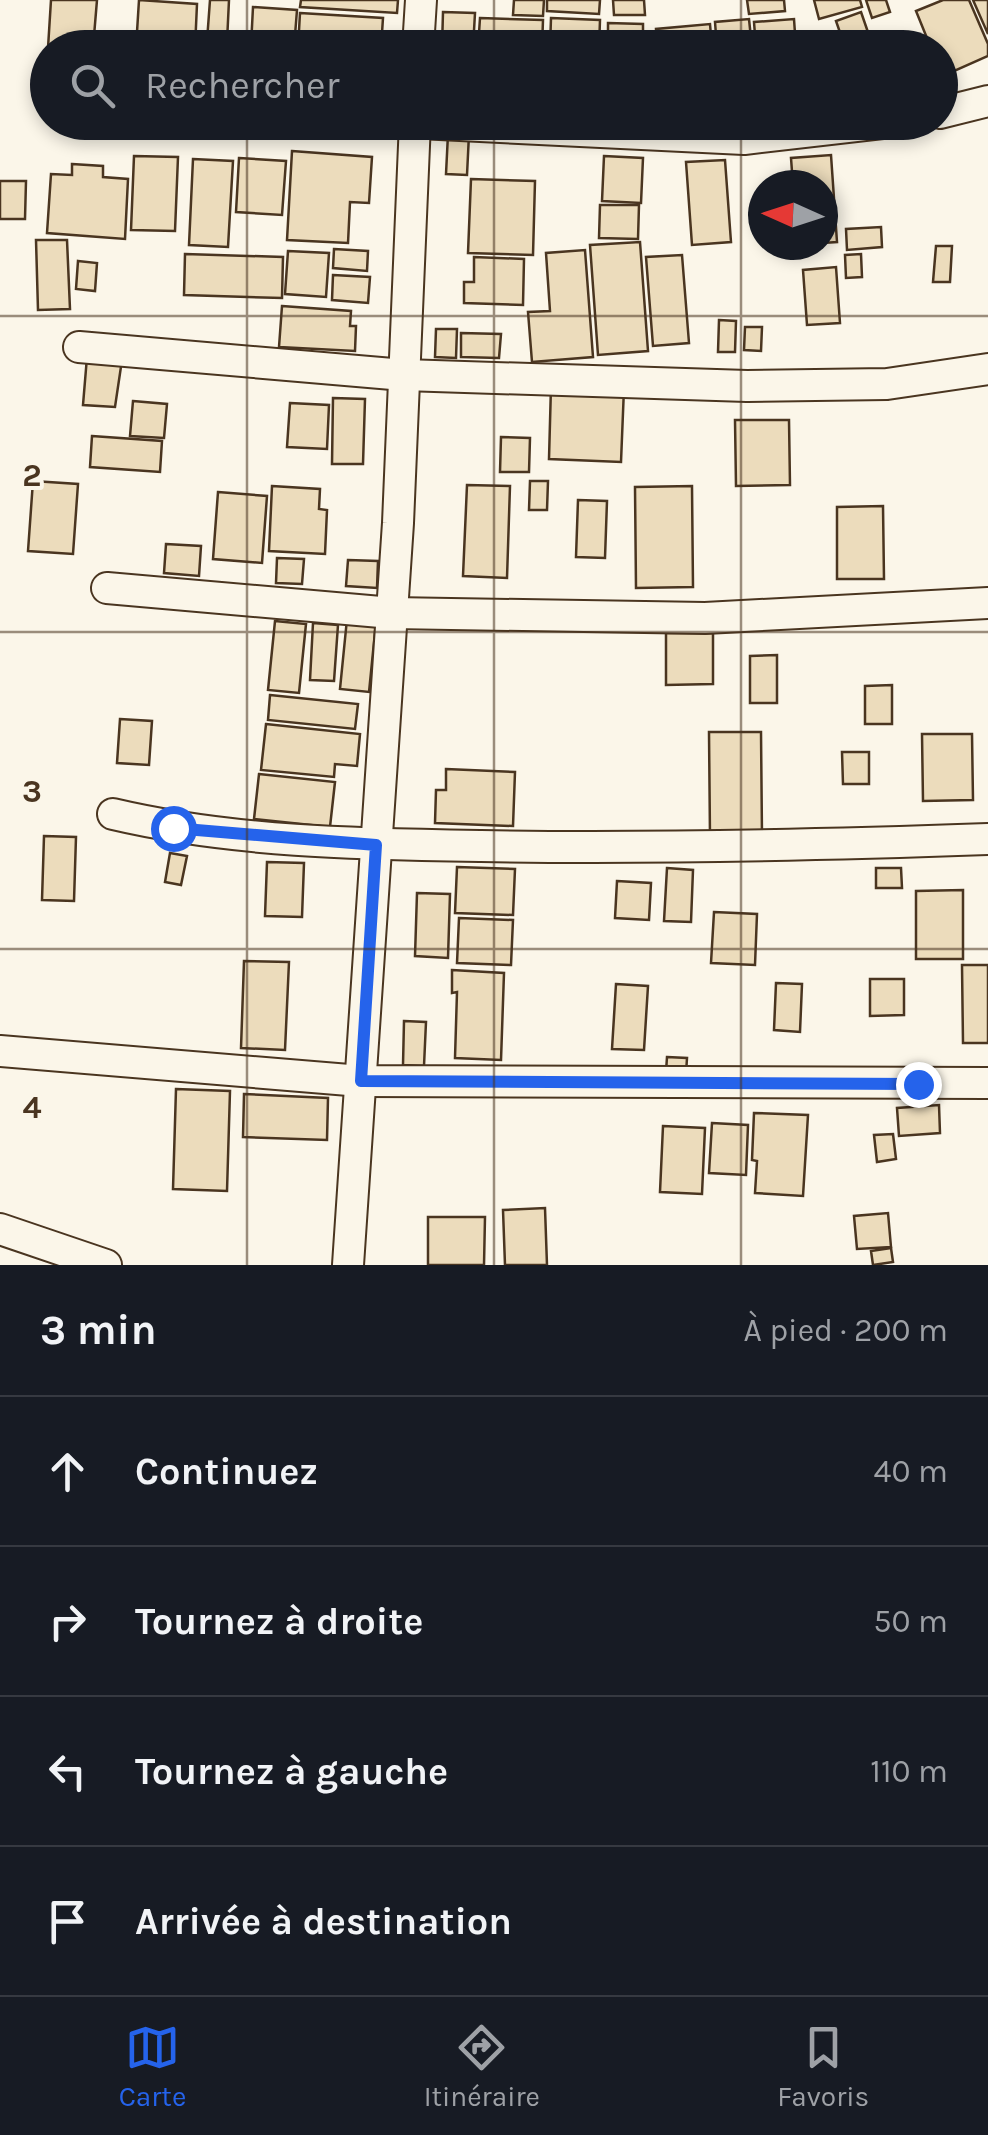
<!DOCTYPE html>
<html lang="fr">
<head>
<meta charset="utf-8">
<style>
  :root { --surface:#171b24; --page:#20242c; --text:#f1f3f6; --muted:#9ea1a6; --line:#363941; --accent:#2563eb }
  body { margin:0; font-family:Karla,sans-serif; background:var(--page); color:var(--text) }
  .compass { position:absolute; left:748px; top:170px; width:90px; height:90px; border-radius:50%; background:var(--surface); box-shadow:0 5px 15px #0003; rotate:273deg }
  .stop { position:absolute; width:30px; height:30px; margin:-22px; border:8px solid #2563eb; border-radius:50%; background:#fff }
  .stop.end { background:#2563eb; border-color:#fff; box-shadow:0 2px 10px #0008 }
  .list { margin:0; padding:0; list-style:none }
  h2 { display:flex; justify-content:space-between; align-items:center; height:130px; margin:0; padding:0 40px; font-size:42px }
  h2 small { font-size:32px; font-weight:400; color:var(--muted) }
  .list li { display:grid; grid-template-columns:65px 1fr auto; gap:30px; align-items:center; box-sizing:border-box; height:150px; padding:0 40px; border-top:2px solid var(--line) }
  .list b { display:block; font-size:38px; white-space:nowrap }
  .list em { font-size:32px; font-style:normal; color:var(--muted) }
  .icon { flex:none; width:55px; height:55px; fill:none; stroke:currentColor; stroke-width:2; stroke-linecap:round; stroke-linejoin:round }
  .map { position:relative; flex:none; width:988px; height:1265px; overflow:hidden }
  .search { position:absolute; background:var(--surface); box-shadow:0 5px 15px #0003; left:30px; right:30px; top:30px; height:110px; display:flex; align-items:center; gap:25px; box-sizing:border-box; padding:0 35px; border-radius:55px; color:var(--muted); font-size:38px }
  .sheet { height:730px; background:var(--surface) }
  nav { display:flex; justify-content:space-around; align-items:center; box-sizing:border-box; height:140px; border-top:2px solid var(--line); background:var(--surface); font-size:28px; color:var(--muted) }
  nav a { display:grid; justify-items:center; gap:5px }
  nav .on { color:var(--accent) }
  .map>svg:first-child { display:block }
  .building { fill:#ecdcbc; stroke:#4a3520; stroke-width:2.5 }
  .lines { fill:none; stroke-linecap:round; stroke-linejoin:round }
  .minor-casing { stroke:#4a3520; stroke-width:34 }
  .minor { stroke:#fbf6e9; stroke-width:30 }
  .route { stroke:#2563eb; stroke-width:12 }
  .grid { fill:none; stroke:#4a3520; stroke-width:2.5; stroke-opacity:0.55 }
  .grid-label { font-size:32px; text-anchor:middle; font-weight:bold; fill:#4a3520; stroke:#fbf6e9; stroke-width:8; stroke-linejoin:round; paint-order:stroke }
</style>
</head>
<body>
<div class="map">
<svg width="988" height="1265" viewBox="0 0 988 1265">
  <rect width="100%" height="100%" fill="#fbf6e9"/>
  <!-- building -->
  <g class="building">
    <polygon points="51,0 97,0 93,48 48,48"/>
    <polygon points="139,0 197,4 195,48 136,48"/>
    <polygon points="210,0 229,0 227,42 207,41"/>
    <polygon points="301,0 398,0 397,13 300,7"/>
    <polygon points="514,0 544,0 543,16 513,15"/>
    <polygon points="547,0 600,0 599,14 547,11"/>
    <polygon points="613,0 644,0 645,15 614,15"/>
    <polygon points="747,0 784,0 785,11 749,14"/>
    <polygon points="814,0 860,0 862,7 819,19"/>
    <polygon points="866,0 886,0 890,12 872,18"/>
    <polygon points="943,0 969,0 988,44 988,56 943,76 940,48 931,48 916,11"/>
    <polygon points="973,0 988,0 988,34"/>
    <polygon points="253,7 297,10 294,48 251,46"/>
    <polygon points="443,12 475,13 473,48 442,48"/>
    <polygon points="861,12 870,38 845,47 836,21"/>
    <polygon points="300,13 383,18 381,48 298,48"/>
    <polygon points="480,18 543,20 542,48 478,48"/>
    <polygon points="551,18 600,20 599,48 550,48"/>
    <polygon points="749,19 752,48 717,48 715,22"/>
    <polygon points="794,19 796,48 756,48 754,22"/>
    <polygon points="608,23 643,24 643,48 608,48"/>
    <polygon points="710,24 712,48 657,48 656,29"/>
    <polygon points="448,134 469,134 467,175 446,174"/>
    <polygon points="292,151 372,157 369,203 350,202 348,243 287,240"/>
    <polygon points="831,155 837,242 823,243 823,185 793,185 791,158"/>
    <polygon points="134,156 178,157 175,231 131,230"/>
    <polygon points="604,156 643,158 641,203 602,201"/>
    <polygon points="239,158 286,161 282,215 236,212"/>
    <polygon points="193,159 233,161 228,247 189,245"/>
    <polygon points="725,160 731,242 692,245 686,162"/>
    <polygon points="72,164 103,166 103,177 128,179 125,239 47,233 51,174 72,175"/>
    <polygon points="471,179 535,181 533,255 468,253"/>
    <polygon points="0,181 26,181 25,219 0,219"/>
    <polygon points="600,205 639,205 638,239 599,238"/>
    <polygon points="881,227 882,247 847,250 846,229"/>
    <polygon points="36,240 67,240 70,309 38,310"/>
    <polygon points="640,242 648,351 598,355 590,245"/>
    <polygon points="936,246 952,246 950,282 933,282"/>
    <polygon points="334,249 368,251 367,271 333,268"/>
    <polygon points="585,250 593,357 532,362 528,312 550,311 546,253"/>
    <polygon points="288,251 329,253 326,297 285,294"/>
    <polygon points="185,254 283,257 282,298 184,295"/>
    <polygon points="861,254 862,277 846,278 845,255"/>
    <polygon points="682,255 689,343 653,346 646,257"/>
    <polygon points="474,257 524,259 523,305 464,303 464,282 474,282"/>
    <polygon points="78,261 97,263 95,291 76,289"/>
    <polygon points="836,267 840,323 807,325 803,270"/>
    <polygon points="333,275 370,277 368,303 332,300"/>
    <polygon points="282,306 351,311 350,326 356,326 355,351 279,347"/>
    <polygon points="719,320 736,321 735,352 718,352"/>
    <polygon points="745,327 762,327 761,351 744,350"/>
    <polygon points="436,329 457,329 456,358 435,357"/>
    <polygon points="461,333 501,334 499,358 461,357"/>
    <polygon points="87,357 122,360 115,407 83,405"/>
    <polygon points="551,386 624,388 621,462 549,459"/>
    <polygon points="333,398 365,399 363,464 332,464"/>
    <polygon points="133,401 167,404 164,438 130,436"/>
    <polygon points="290,403 329,405 327,449 287,447"/>
    <polygon points="735,420 789,420 790,485 736,486"/>
    <polygon points="92,436 162,441 160,472 90,467"/>
    <polygon points="501,437 530,438 529,472 500,472"/>
    <polygon points="33,481 78,484 73,554 28,551"/>
    <polygon points="530,481 548,481 547,510 529,510"/>
    <polygon points="467,485 510,486 507,578 463,576"/>
    <polygon points="272,486 320,489 319,509 327,510 325,554 269,551"/>
    <polygon points="692,486 693,587 636,588 635,487"/>
    <polygon points="218,492 267,496 262,563 213,559"/>
    <polygon points="578,500 607,501 605,558 576,557"/>
    <polygon points="883,506 884,579 837,579 837,507"/>
    <polygon points="166,544 201,546 199,576 164,573"/>
    <polygon points="277,558 304,559 302,584 276,583"/>
    <polygon points="348,560 378,561 377,588 346,586"/>
    <polygon points="347,619 376,622 369,692 340,689"/>
    <polygon points="275,621 306,624 299,693 268,690"/>
    <polygon points="313,623 338,625 334,681 310,680"/>
    <polygon points="666,633 713,633 713,684 666,685"/>
    <polygon points="777,655 777,703 750,703 750,656"/>
    <polygon points="892,685 892,724 865,724 865,686"/>
    <polygon points="270,695 358,704 355,729 268,720"/>
    <polygon points="120,719 152,721 149,765 117,763"/>
    <polygon points="266,724 360,734 357,766 335,764 334,777 261,770"/>
    <polygon points="709,732 761,732 762,836 710,837"/>
    <polygon points="922,734 972,734 973,800 923,801"/>
    <polygon points="842,752 869,752 869,784 843,784"/>
    <polygon points="446,769 515,772 513,826 435,823 436,790 446,790"/>
    <polygon points="259,774 335,782 330,827 254,819"/>
    <polygon points="44,836 76,837 74,901 42,900"/>
    <polygon points="170,853 187,856 181,885 165,882"/>
    <polygon points="267,862 304,863 302,917 265,916"/>
    <polygon points="457,867 515,869 513,915 455,913"/>
    <polygon points="667,868 693,870 691,922 664,921"/>
    <polygon points="876,868 901,868 902,888 876,888"/>
    <polygon points="617,881 651,883 649,920 615,918"/>
    <polygon points="963,890 963,959 916,959 916,891"/>
    <polygon points="417,893 450,894 448,958 415,956"/>
    <polygon points="714,912 757,914 755,965 711,963"/>
    <polygon points="459,918 513,920 511,965 457,963"/>
    <polygon points="244,961 289,962 285,1050 241,1048"/>
    <polygon points="962,965 988,965 988,1043 963,1043"/>
    <polygon points="452,970 504,973 501,1060 455,1058 457,992 452,993"/>
    <polygon points="870,979 904,979 904,1015 870,1016"/>
    <polygon points="776,983 802,984 800,1032 774,1030"/>
    <polygon points="616,984 648,986 644,1050 612,1049"/>
    <polygon points="404,1021 426,1022 424,1066 403,1065"/>
    <polygon points="667,1057 687,1058 686,1074 666,1072"/>
    <polygon points="176,1089 230,1091 227,1191 173,1189"/>
    <polygon points="244,1094 328,1098 327,1140 243,1137"/>
    <polygon points="939,1105 940,1133 899,1136 897,1108"/>
    <polygon points="754,1113 808,1115 803,1196 755,1193 757,1161 752,1160"/>
    <polygon points="712,1123 748,1125 746,1175 709,1173"/>
    <polygon points="663,1126 705,1128 702,1194 660,1192"/>
    <polygon points="893,1134 896,1159 877,1162 874,1135"/>
    <polygon points="545,1208 547,1265 505,1265 503,1210"/>
    <polygon points="888,1213 891,1247 857,1249 854,1216"/>
    <polygon points="428,1217 485,1217 484,1265 428,1265"/>
    <polygon points="891,1248 893,1262 873,1265 871,1251"/>
  </g>
  <g class="lines">
    <defs>
      <g id="minor">
        <polyline points="418,48 421,0"/>
        <polyline points="940,113 988,101"/>
        <polyline points="399,122 744,139 891,122"/>
        <polyline points="79,347 404,375 747,386 887,384 988,369"/>
        <polyline points="107,588 392,613 705,618 988,603"/>
        <path d="M113,814C232,842 359,844 481,846C650,849 819,845 988,839"/>
        <polyline points="0,1051 361,1081 988,1083"/>
        <polyline points="0,1229 106,1265"/>
        <polyline points="348,1265 398,523 415,122"/>
      </g>
    </defs>
    <!-- minor casing -->
    <use href="#minor" class="minor-casing"/>
    <!-- minor -->
    <use href="#minor" class="minor"/>
  </g>
  <g class="lines">
    <!-- route -->
    <polyline class="route" points="173,828 376,845 361,1081 918,1084"/>
  </g>
  <!-- grid -->
  <path class="grid" d="M247,0V48M494,0V48M741,0V48M247,122V1265M494,122V1265M741,122V1265M0,316H988M0,632H988M0,949H988"/>
  <g class="grid-label">
    <text x="32" y="486">2</text>
    <text x="32" y="802">3</text>
    <text x="32" y="1118">4</text>
  </g>
</svg>
<svg class="compass" viewBox="-18 -18 36 36"><path d="M0-13l5 13h-10z" fill="#e53935"/><path d="M0 13l5-13h-10z" fill="#9ea1a6"/></svg>
<div class="stop" style="left:173px;top:828px"></div>
<div class="stop end" style="left:918px;top:1084px"></div>
<div class="search"><svg class="icon" aria-label="search" viewBox="0 0 24 24"><circle cx="10" cy="10" r="6"/><path d="M15 15l6 6"/></svg>Rechercher</div>
</div>
<section class="sheet">
<h2>3 min<small>À pied · 200 m</small></h2>
<ul class="list">
<li><svg class="icon" aria-label="ahead" viewBox="0 0 24 24"><path d="M12 20V5M6 11l6-6 6 6"/></svg><div><b>Continuez</b></div><em>40 m</em></li>
<li><svg class="icon" aria-label="right" viewBox="0 0 24 24"><path d="M7 20v-9h11M14 6l5 5-5 5"/></svg><div><b>Tournez à droite</b></div><em>50 m</em></li>
<li><svg class="icon" aria-label="left" viewBox="0 0 24 24"><path d="M17 20v-9H6M10 6l-5 5 5 5"/></svg><div><b>Tournez à gauche</b></div><em>110 m</em></li>
<li><svg class="icon" aria-label="arrive" viewBox="0 0 24 24"><path d="M6 21V4h12l-3 4 3 4H6"/></svg><div><b>Arrivée à destination</b></div></li>
</ul>
</section>
<nav>
<a class="on"><svg class="icon" aria-label="map" viewBox="0 0 24 24"><path d="M3 6l6-2 6 2 6-2v14l-6 2-6-2-6 2zM9 4v14M15 6v14"/></svg>Carte</a>
<a><svg class="icon" aria-label="directions" viewBox="0 0 24 24"><path d="M12 3l9 9-9 9-9-9zM9 14v-3h6M13 9l2 2-2 2"/></svg>Itinéraire</a>
<a><svg class="icon" aria-label="saved" viewBox="0 0 24 24"><path d="M7 4h10v16l-5-4-5 4z"/></svg>Favoris</a>
</nav>
</body>
</html>
